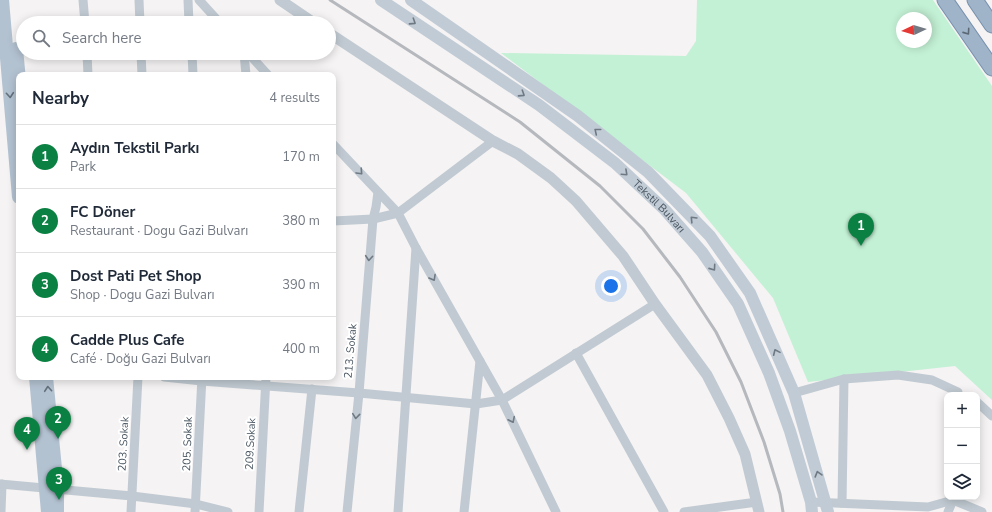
<!DOCTYPE html>
<html lang="en">
<head>
<meta charset="utf-8">
<style>
  :root { --surface:#fff; --page:#f2f2f3; --text:#1f2937; --muted:#747a83; --line:#e0e1e3; --accent:#0b8043 }
  body { margin:0; font-family:"Nunito Sans",sans-serif; background:var(--page); color:var(--text) }
  .controls { position:absolute; right:12px; bottom:12px; display:grid; overflow:hidden; border-radius:8px; box-shadow:0 2px 10px #0003 }
  .controls button { width:36px; height:36px; display:grid; place-items:center; padding:0; border:0; border-bottom:1px solid var(--line); background:var(--surface); color:var(--text); font:20px sans-serif }
  .compass { position:absolute; left:896px; top:12px; width:36px; height:36px; border-radius:50%; background:var(--surface); box-shadow:0 2px 10px #0003; rotate:266deg }
  .you { position:absolute; left:611px; top:286px; width:14px; height:14px; margin:-10px; border:3px solid #fff; border-radius:50%; background:#1a73e8; box-shadow:0 0 0 6px #1a73e833 }
  .badge { display:grid; place-items:center; width:26px; height:26px; border-radius:50%; background:var(--accent); color:#fff; font-size:13px; font-weight:700 }
  .pin { position:absolute; translate:-50% -33px; filter:drop-shadow(0 1px 2px #0008) }
  .pin::after { content:''; position:absolute; top:21px; width:14px; height:12px; background:inherit; clip-path:polygon(0 0,100% 0,50% 100%) }
  .list { margin:0; padding:0; list-style:none }
  h2 { display:flex; justify-content:space-between; align-items:center; height:52px; margin:0; padding:0 16px; font-size:17px }
  h2 small { font-size:13px; font-weight:400; color:var(--muted) }
  .list li { display:grid; grid-template-columns:26px 1fr auto; gap:12px; align-items:center; box-sizing:border-box; height:64px; padding:0 16px; border-top:1px solid var(--line) }
  .list b { display:block; font-size:15px; white-space:nowrap }
  .list p { margin:0; font-size:13px; white-space:nowrap; color:var(--muted) }
  .list em { font-size:13px; font-style:normal; color:var(--muted) }
  .icon { flex:none; width:22px; height:22px; fill:none; stroke:currentColor; stroke-width:2; stroke-linecap:round; stroke-linejoin:round }
  .map { position:relative; flex:none; width:992px; height:512px; overflow:hidden }
  .search { position:absolute; background:var(--surface); box-shadow:0 2px 10px #0003; left:16px; top:16px; width:320px; height:44px; display:flex; align-items:center; gap:10px; box-sizing:border-box; padding:0 14px; border-radius:22px; color:var(--muted); font-size:15px }
  .panel { position:absolute; background:var(--surface); box-shadow:0 2px 10px #0003; left:16px; top:72px; width:320px; height:308px; border-radius:8px }
  .map>svg:first-child { display:block }
  .green { fill:#c3f1d5; fill-rule:evenodd }
  .lines { fill:none; stroke-linecap:round; stroke-linejoin:round }
  .trunk-casing { stroke:#7690ad; stroke-width:17 }
  .minor { stroke:#c1cad2; stroke-width:9 }
  .tertiary { stroke:#c1cad2; stroke-width:11 }
  .secondary { stroke:#c1cbd6; stroke-width:12 }
  .primary { stroke:#b3c2d1; stroke-width:14 }
  .trunk { stroke:#9fb4c9; stroke-width:15 }
  .rail { stroke:#b5b8bd; stroke-width:3 }
  .oneway { stroke:#6e7984 }
  .oneway2 { stroke:#5b6976 }
  .oneway3 { stroke:#64717d }
  .oneway4 { stroke:#6e7983 }
  .labels { text-anchor:middle; stroke-width:4; stroke-linejoin:round; paint-order:stroke }
  .street-label { font-size:11px; fill:#4a5661; stroke:#fff }
</style>
</head>
<body>
<div class="map">
<svg width="992" height="512" viewBox="0 0 992 512">
  <rect width="100%" height="100%" fill="#f5f3f3"/>
  <!-- green -->
  <path class="green" d="M697,0H933L992,86V400L955,366L808,382L773,298L686,193L501,53L686,56L696,41ZM902,18H926V42H902Z"/>
  <g class="lines">
    <defs>
      <g id="trunk">
        <polyline points="945,0 992,68"/>
        <polyline points="975,0 992,25"/>
      </g>
    </defs>
    <!-- trunk casing -->
    <use href="#trunk" class="trunk-casing"/>
    <!-- minor -->
    <g class="minor">
      <polyline points="83,0 85,23"/>
      <polyline points="139,0 140,23"/>
      <polyline points="188,0 189,23"/>
      <polyline points="199,0 220,23"/>
      <polyline points="87,53 88,75"/>
      <polyline points="141,53 142,75"/>
      <polyline points="192,53 193,75"/>
      <polyline points="244,53 246,75"/>
      <polyline points="248,53 268,75"/>
      <polyline points="333,144 398,213 416,248 502,400 556,512"/>
      <polyline points="333,221 373,219 398,213 493,141"/>
      <polyline points="576,353 664,512"/>
      <polyline points="164,377 202,381 359,393 476,404 502,400 655,304"/>
      <polyline points="794,393 844,379 898,375 932,380 958,392"/>
      <polyline points="977,402 992,416"/>
      <polyline points="0,484 132,496 196,504 228,512"/>
      <polyline points="953,497 953,500 982,512"/>
      <polyline points="811,502 928,507 953,500"/>
      <polyline points="842,503 844,379"/>
      <polyline points="1,512 2,484"/>
      <polyline points="131,512 138,377"/>
      <polyline points="195,512 202,377"/>
      <polyline points="259,512 266,377"/>
      <polyline points="299,512 312,389"/>
      <polyline points="347,512 359,393 373,219 376,207 378,192"/>
      <polyline points="398,512 416,248"/>
      <polyline points="464,512 480,361"/>
      <polyline points="684,512 757,502"/>
      <polyline points="948,512 953,500"/>
    </g>
    <!-- tertiary -->
    <g class="tertiary">
      <polyline points="280,0 314,23"/>
      <polyline points="329,33 493,141 518,154 551,178 576,201 623,256 655,304 707,375 729,418 745,454 759,512"/>
    </g>
    <!-- secondary -->
    <g class="secondary">
      <path id="s1" d="M381,0L539,105L615,163L665,210L702,252L738,304L769,373L790,431L811,502L812,512"/>
      <polyline points="411,0 578,116 648,172 710,236 750,293 794,393 828,512"/>
    </g>
    <!-- primary -->
    <g class="primary">
      <polyline points="2,0 19,197"/>
      <polyline points="16,49 19,80"/>
      <polyline points="36,377 48,512"/>
      <polyline points="46,377 57,489 57,512"/>
    </g>
    <!-- trunk -->
    <use href="#trunk" class="trunk"/>
    <!-- rail -->
    <polyline class="rail" points="330,0 520,122 600,186 643,229 680,277 716,332 741,382 764,442 780,494 783,512"/>
  </g>
  <!-- one-way arrows -->
  <defs><path id="oneway-chevron" d="M-2-3.5L2.5 0L-2 3.5" fill="none" stroke-width="1.6" stroke-linecap="round" stroke-linejoin="round"/></defs>
  <g class="oneway">
    <use href="#oneway-chevron" transform="translate(413 22) rotate(33)"/>
    <use href="#oneway-chevron" transform="translate(522 94) rotate(33)"/>
    <use href="#oneway-chevron" transform="translate(597 131) rotate(-141)"/>
    <use href="#oneway-chevron" transform="translate(625 173) rotate(43)"/>
    <use href="#oneway-chevron" transform="translate(693 219) rotate(-134)"/>
    <use href="#oneway-chevron" transform="translate(713 268) rotate(55)"/>
    <use href="#oneway-chevron" transform="translate(776 352) rotate(-114)"/>
    <use href="#oneway-chevron" transform="translate(818 474) rotate(-106)"/>
  </g>
  <use class="oneway2" href="#oneway-chevron" transform="translate(967 32) rotate(55)"/>
  <g class="oneway3">
    <use href="#oneway-chevron" transform="translate(10 95) rotate(85)"/>
    <use href="#oneway-chevron" transform="translate(48 389) rotate(-95)"/>
  </g>
  <g class="oneway4">
    <use href="#oneway-chevron" transform="translate(360 172) rotate(47)"/>
    <use href="#oneway-chevron" transform="translate(369 258) rotate(95)"/>
    <use href="#oneway-chevron" transform="translate(433 278) rotate(61)"/>
    <use href="#oneway-chevron" transform="translate(356 416) rotate(96)"/>
    <use href="#oneway-chevron" transform="translate(512 420) rotate(64)"/>
  </g>
  <g class="labels">
    <!-- street labels -->
    <g class="street-label">
      <text dy="4" stroke="none"><textPath href="#s1" startOffset="347">Tekstil Bulvarı</textPath></text>
      <text transform="translate(350 351) rotate(-85)" y="4">213. Sokak</text>
      <text transform="translate(123 444) rotate(-87)" y="4">203. Sokak</text>
      <text transform="translate(187 444) rotate(-88)" y="4">205. Sokak</text>
      <text transform="translate(250 444) rotate(-87)" y="4">209.Sokak</text>
    </g>
  </g>
</svg>
<div class="controls">
<button>+</button>
<button>−</button>
<button><svg class="icon" aria-label="layers" viewBox="0 0 24 24"><path d="M12 4l9 5-9 5-9-5zM3 14l9 5 9-5"/></svg></button>
</div>
<svg class="compass" viewBox="-18 -18 36 36"><path d="M0-13l5 13h-10z" fill="#e53935"/><path d="M0 13l5-13h-10z" fill="#747a83"/></svg>
<div class="you"></div>
<div class="pin badge" style="left:861px;top:246px">1</div>
<div class="pin badge" style="left:58px;top:439px">2</div>
<div class="pin badge" style="left:59px;top:500px">3</div>
<div class="pin badge" style="left:27px;top:450px">4</div>
<div class="search"><svg class="icon" aria-label="search" viewBox="0 0 24 24"><circle cx="10" cy="10" r="6"/><path d="M15 15l6 6"/></svg>Search here</div>
<section class="panel">
<h2>Nearby<small>4 results</small></h2>
<ul class="list">
<li><span class="badge">1</span><div><b>Aydın Tekstil Parkı</b><p>Park</p></div><em>170 m</em></li>
<li><span class="badge">2</span><div><b>FC Döner</b><p>Restaurant · Dogu Gazi Bulvarı</p></div><em>380 m</em></li>
<li><span class="badge">3</span><div><b>Dost Pati Pet Shop</b><p>Shop · Dogu Gazi Bulvarı</p></div><em>390 m</em></li>
<li><span class="badge">4</span><div><b>Cadde Plus Cafe</b><p>Café · Doğu Gazi Bulvarı</p></div><em>400 m</em></li>
</ul>
</section>
</div>
</body>
</html>
